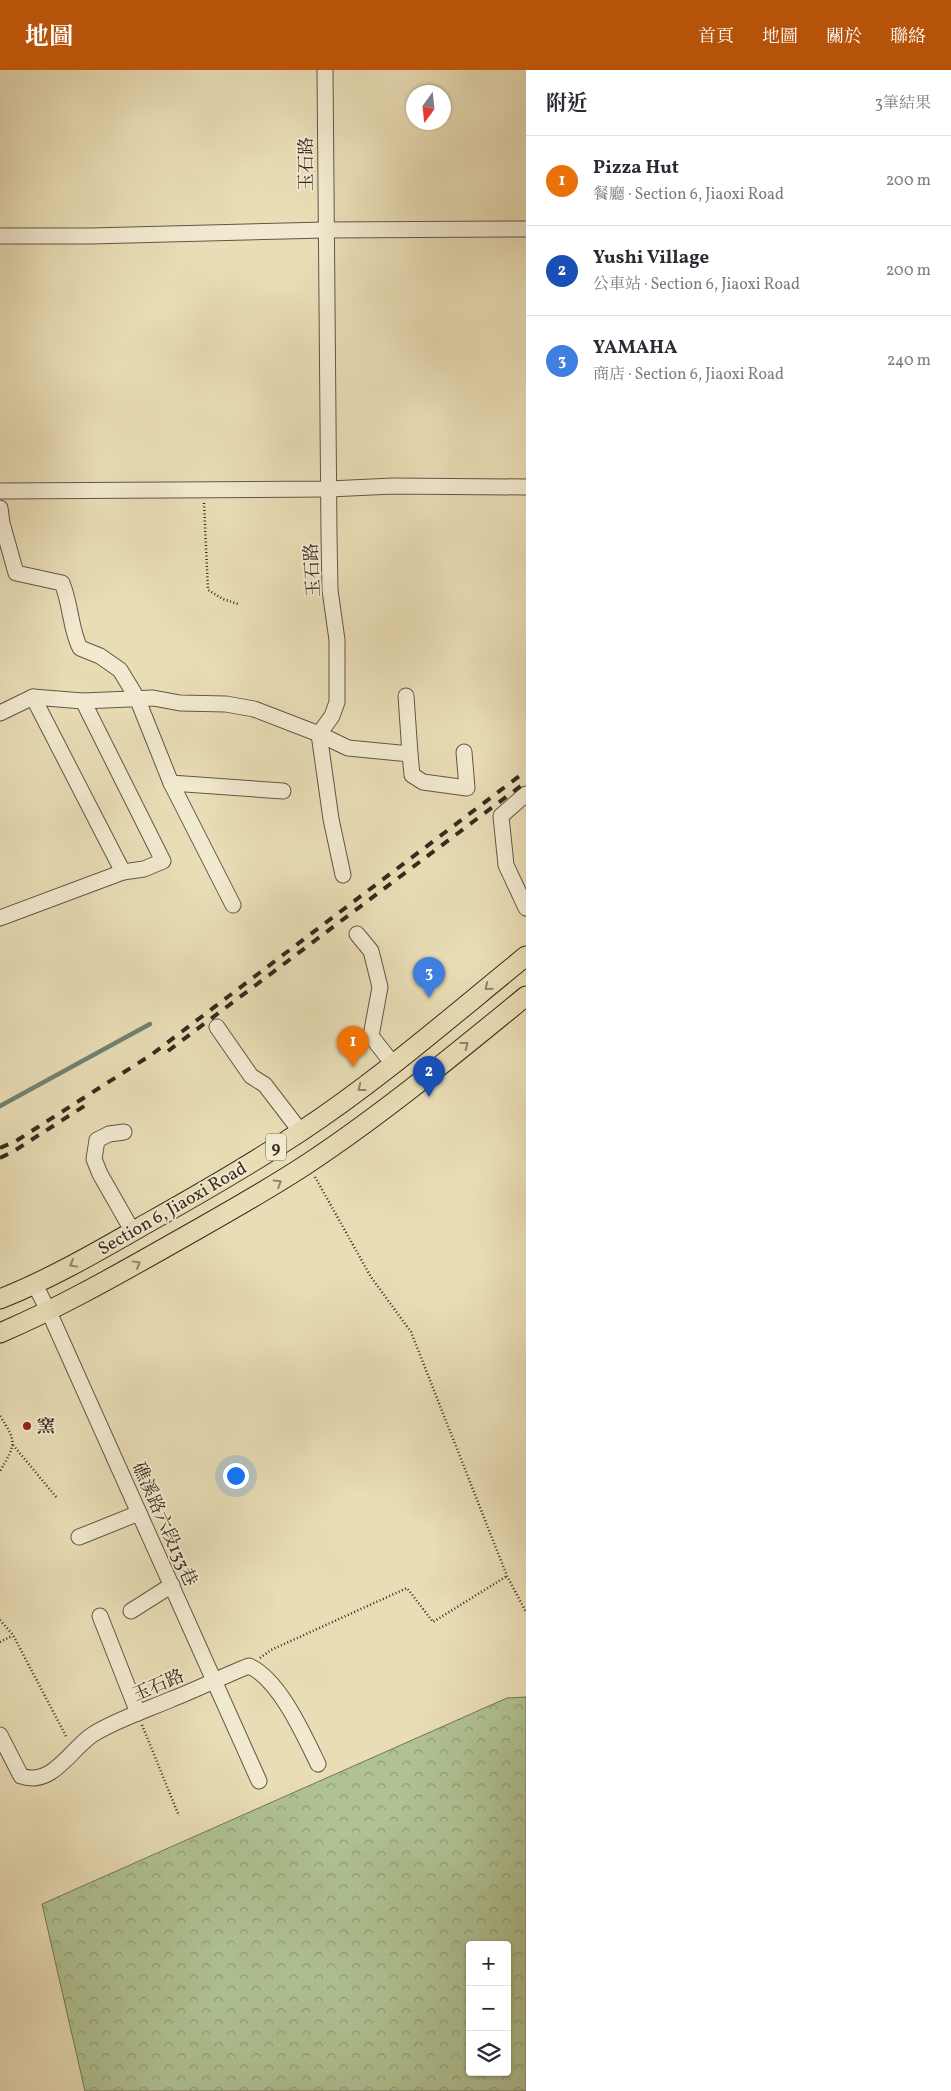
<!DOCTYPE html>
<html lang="zh-TW">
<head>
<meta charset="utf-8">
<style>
  :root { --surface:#fff; --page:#f2f2f3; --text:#2b2b33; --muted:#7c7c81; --line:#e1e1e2; --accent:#b45309 }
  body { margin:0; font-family:Vollkorn,"Noto Serif TC",serif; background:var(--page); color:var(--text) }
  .controls { position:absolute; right:15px; bottom:15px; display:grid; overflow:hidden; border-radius:5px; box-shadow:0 1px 4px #0004 }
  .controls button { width:45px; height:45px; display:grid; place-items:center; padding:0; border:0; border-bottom:1px solid var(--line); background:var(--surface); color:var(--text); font:25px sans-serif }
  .compass { position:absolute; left:406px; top:15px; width:45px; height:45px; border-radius:50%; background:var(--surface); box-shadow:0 1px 4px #0004; rotate:195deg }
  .you { position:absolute; left:235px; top:1405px; width:18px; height:18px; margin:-12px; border:4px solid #fff; border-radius:50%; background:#1a73e8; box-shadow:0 0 0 8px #1a73e833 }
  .badge { display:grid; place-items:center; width:32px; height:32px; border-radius:50%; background:var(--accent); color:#fff; font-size:16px; font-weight:700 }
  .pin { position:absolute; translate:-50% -41px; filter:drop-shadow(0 1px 2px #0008) }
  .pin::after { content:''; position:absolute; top:26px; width:18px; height:15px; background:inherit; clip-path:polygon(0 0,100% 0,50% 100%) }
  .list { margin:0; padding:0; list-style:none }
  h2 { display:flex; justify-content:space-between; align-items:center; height:65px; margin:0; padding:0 20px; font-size:21px }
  h2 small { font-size:16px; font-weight:400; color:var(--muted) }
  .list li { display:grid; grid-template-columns:32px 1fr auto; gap:15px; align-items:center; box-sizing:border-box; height:90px; padding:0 20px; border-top:1px solid var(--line) }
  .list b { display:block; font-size:19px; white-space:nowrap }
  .list p { margin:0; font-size:16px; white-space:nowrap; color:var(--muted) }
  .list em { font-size:16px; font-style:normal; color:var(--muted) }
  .icon { flex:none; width:28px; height:28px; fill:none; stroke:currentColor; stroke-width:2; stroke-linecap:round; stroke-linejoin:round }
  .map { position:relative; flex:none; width:526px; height:2021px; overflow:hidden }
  header { display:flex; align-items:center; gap:30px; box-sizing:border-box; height:70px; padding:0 25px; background:var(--accent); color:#fff }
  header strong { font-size:24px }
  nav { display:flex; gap:28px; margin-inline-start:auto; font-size:18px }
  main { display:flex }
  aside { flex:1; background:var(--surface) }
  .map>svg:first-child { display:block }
  .forest { fill:url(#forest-crowns); stroke:#727658; fill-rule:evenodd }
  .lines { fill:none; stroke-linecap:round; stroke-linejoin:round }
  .stream { stroke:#708272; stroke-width:4.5 }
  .minor-casing { stroke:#625744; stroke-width:17 }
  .major-casing { stroke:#352a1e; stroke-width:21 }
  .path { stroke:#352a1e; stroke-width:2.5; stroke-dasharray:1 2.5; stroke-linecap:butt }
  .minor { stroke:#f1e9d0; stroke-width:15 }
  .major { stroke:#e9ddb6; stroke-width:19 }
  .rail { stroke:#352a1e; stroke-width:4; stroke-dasharray:9 9; stroke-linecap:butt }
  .oneway { stroke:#8f846a }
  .poi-dot { fill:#8f2418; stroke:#f1e9d0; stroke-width:2 }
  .labels { text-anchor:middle; stroke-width:4; stroke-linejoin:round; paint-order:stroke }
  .shield { fill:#f1e9d0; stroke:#6d6353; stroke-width:1 }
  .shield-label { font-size:16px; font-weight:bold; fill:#352a1e }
  .street-label { font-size:18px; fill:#352a1e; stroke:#f1e9d0 }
  .poi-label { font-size:18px; font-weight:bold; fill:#352a1e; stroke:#f1e9d0; text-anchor:start }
</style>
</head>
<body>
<header>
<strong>地圖</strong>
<nav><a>首頁</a><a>地圖</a><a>關於</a><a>聯絡</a></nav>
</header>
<main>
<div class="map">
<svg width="526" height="2021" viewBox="0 0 526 2021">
  <defs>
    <pattern id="forest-crowns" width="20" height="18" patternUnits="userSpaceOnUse" patternTransform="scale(1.25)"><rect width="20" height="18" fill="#b0c293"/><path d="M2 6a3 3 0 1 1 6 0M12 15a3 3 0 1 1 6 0" fill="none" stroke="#909e77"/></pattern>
  </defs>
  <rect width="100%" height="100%" fill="#e9ddb6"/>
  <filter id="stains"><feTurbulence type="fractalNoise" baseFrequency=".004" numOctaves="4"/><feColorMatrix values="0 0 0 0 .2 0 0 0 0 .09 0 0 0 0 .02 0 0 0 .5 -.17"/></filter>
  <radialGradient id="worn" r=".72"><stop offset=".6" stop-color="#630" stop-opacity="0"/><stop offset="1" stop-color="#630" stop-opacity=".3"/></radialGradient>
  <!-- forest -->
  <path class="forest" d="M526,1627V2021H85L42,1834L507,1628ZM470,1875H507V2002H470Z"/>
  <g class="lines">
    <!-- stream -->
    <polyline class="stream" points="0,1036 150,954"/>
    <defs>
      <g id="minor">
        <polyline points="0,166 91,166 325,160 526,159"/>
        <polyline points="0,421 329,419 393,416 526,417"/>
        <path d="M0,438L2,453L16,503L62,513C71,534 70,558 80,578L100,586L120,600L137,628L171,713L233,835"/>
        <polyline points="406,626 410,684"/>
        <polyline points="83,631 163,791 144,799 123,802"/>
        <polyline points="0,643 33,627 83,631 153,628 180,633 226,634 254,639 319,664 332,646 337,632 337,570 330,520 329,465 325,0"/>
        <polyline points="319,664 348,678 410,684 412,705 423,712 467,718 464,682"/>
        <polyline points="319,664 331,749 343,805"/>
        <polyline points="171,713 283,721"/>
        <polyline points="526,724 501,746 506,795 526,838"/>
        <polyline points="0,848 123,802 33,627"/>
        <polyline points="357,864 371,881 380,917 371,966 393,994"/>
        <polyline points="217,957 251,1006 265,1015 301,1062"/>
        <polyline points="124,1062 109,1064 97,1070 94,1089 100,1104 133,1162"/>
        <polyline points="35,1215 49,1242 259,1711"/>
        <polyline points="79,1467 139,1443"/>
        <polyline points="131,1541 172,1515"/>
        <polyline points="100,1546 138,1643"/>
        <path d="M0,1665L21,1706C52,1717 70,1680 92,1665C113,1651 149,1639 172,1629C198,1619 223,1606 249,1596C279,1609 304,1665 318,1694"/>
      </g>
      <g id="major">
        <path d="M0,1229C53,1208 102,1179 151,1151C201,1123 251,1094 300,1062C379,1010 452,946 526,886"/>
        <path d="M0,1263C56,1239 108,1210 161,1180C210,1152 260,1125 307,1094C384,1043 455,984 526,926"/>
      </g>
    </defs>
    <!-- minor casing -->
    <use href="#minor" class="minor-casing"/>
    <!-- major casing -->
    <use href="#major" class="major-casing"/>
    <!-- path -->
    <g class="path">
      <polyline points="204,433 208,520 223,529 238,534"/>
      <polyline points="315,1107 371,1207 411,1262 507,1506 526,1542"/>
      <path d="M0,1346C17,1372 16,1374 0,1401"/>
      <polyline points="13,1375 57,1428"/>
      <polyline points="0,1550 13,1565 67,1668"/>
      <polyline points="0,1572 12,1566"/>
      <polyline points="260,1588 271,1580 407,1518 433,1552 507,1506"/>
      <polyline points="142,1655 179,1746"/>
    </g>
    <!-- minor -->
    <use href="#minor" class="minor"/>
    <!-- major -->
    <use href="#major" class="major"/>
    <!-- rail -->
    <g class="rail">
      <polyline points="168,981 526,712"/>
      <polyline points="0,1078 16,1071 151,985 526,701"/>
      <polyline points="0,1088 14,1081 89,1033"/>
    </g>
  </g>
  <!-- one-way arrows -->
  <defs><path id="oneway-chevron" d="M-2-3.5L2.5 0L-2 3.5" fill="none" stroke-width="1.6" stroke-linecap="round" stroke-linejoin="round" transform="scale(1.25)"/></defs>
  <g class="oneway">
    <use href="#oneway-chevron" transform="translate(488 917) rotate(141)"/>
    <use href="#oneway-chevron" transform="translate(465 975) rotate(-37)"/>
    <use href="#oneway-chevron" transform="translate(361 1018) rotate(143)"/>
    <use href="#oneway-chevron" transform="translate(278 1113) rotate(-32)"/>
    <use href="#oneway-chevron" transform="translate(73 1194) rotate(151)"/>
    <use href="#oneway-chevron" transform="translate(137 1194) rotate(-29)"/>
  </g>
  <!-- markers -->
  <circle class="poi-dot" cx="27" cy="1356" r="5"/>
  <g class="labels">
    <!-- shield labels -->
    <rect class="shield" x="266" y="1063.5" width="20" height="27" rx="4"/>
    <g class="shield-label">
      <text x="276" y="1083">9</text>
    </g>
    <!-- street labels -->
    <g class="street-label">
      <text transform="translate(306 94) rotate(-90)" y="6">玉石路</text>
      <text transform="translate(312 500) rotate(-93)" y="6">玉石路</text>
      <text transform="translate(172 1138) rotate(-30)" y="6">Section 6, Jiaoxi Road</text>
      <text transform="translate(165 1454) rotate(66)" y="6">礁溪路六段133巷</text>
      <text transform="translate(158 1615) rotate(-23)" y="6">玉石路</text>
    </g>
    <!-- poi labels -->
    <g class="poi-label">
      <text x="37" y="1362">窯</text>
    </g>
  </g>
  <rect width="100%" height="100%" filter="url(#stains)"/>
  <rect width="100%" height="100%" fill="url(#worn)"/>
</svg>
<div class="controls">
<button>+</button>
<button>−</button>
<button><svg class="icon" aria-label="layers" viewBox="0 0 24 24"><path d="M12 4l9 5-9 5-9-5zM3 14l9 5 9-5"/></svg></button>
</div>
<svg class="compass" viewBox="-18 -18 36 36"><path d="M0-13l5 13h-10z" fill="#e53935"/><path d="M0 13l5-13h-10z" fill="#7c7c81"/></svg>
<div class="you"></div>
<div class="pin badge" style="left:353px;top:997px;background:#e8710a">1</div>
<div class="pin badge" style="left:429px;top:1027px;background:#1a4fb4">2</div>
<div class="pin badge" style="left:429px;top:928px;background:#3f7fe0">3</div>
</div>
<aside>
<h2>附近<small>3筆結果</small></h2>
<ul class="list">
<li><span class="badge" style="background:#e8710a">1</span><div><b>Pizza Hut</b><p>餐廳 · Section 6, Jiaoxi Road</p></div><em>200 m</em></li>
<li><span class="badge" style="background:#1a4fb4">2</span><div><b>Yushi Village</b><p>公車站 · Section 6, Jiaoxi Road</p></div><em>200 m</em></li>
<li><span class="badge" style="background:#3f7fe0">3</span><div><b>YAMAHA</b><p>商店 · Section 6, Jiaoxi Road</p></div><em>240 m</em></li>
</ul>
</aside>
</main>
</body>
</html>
